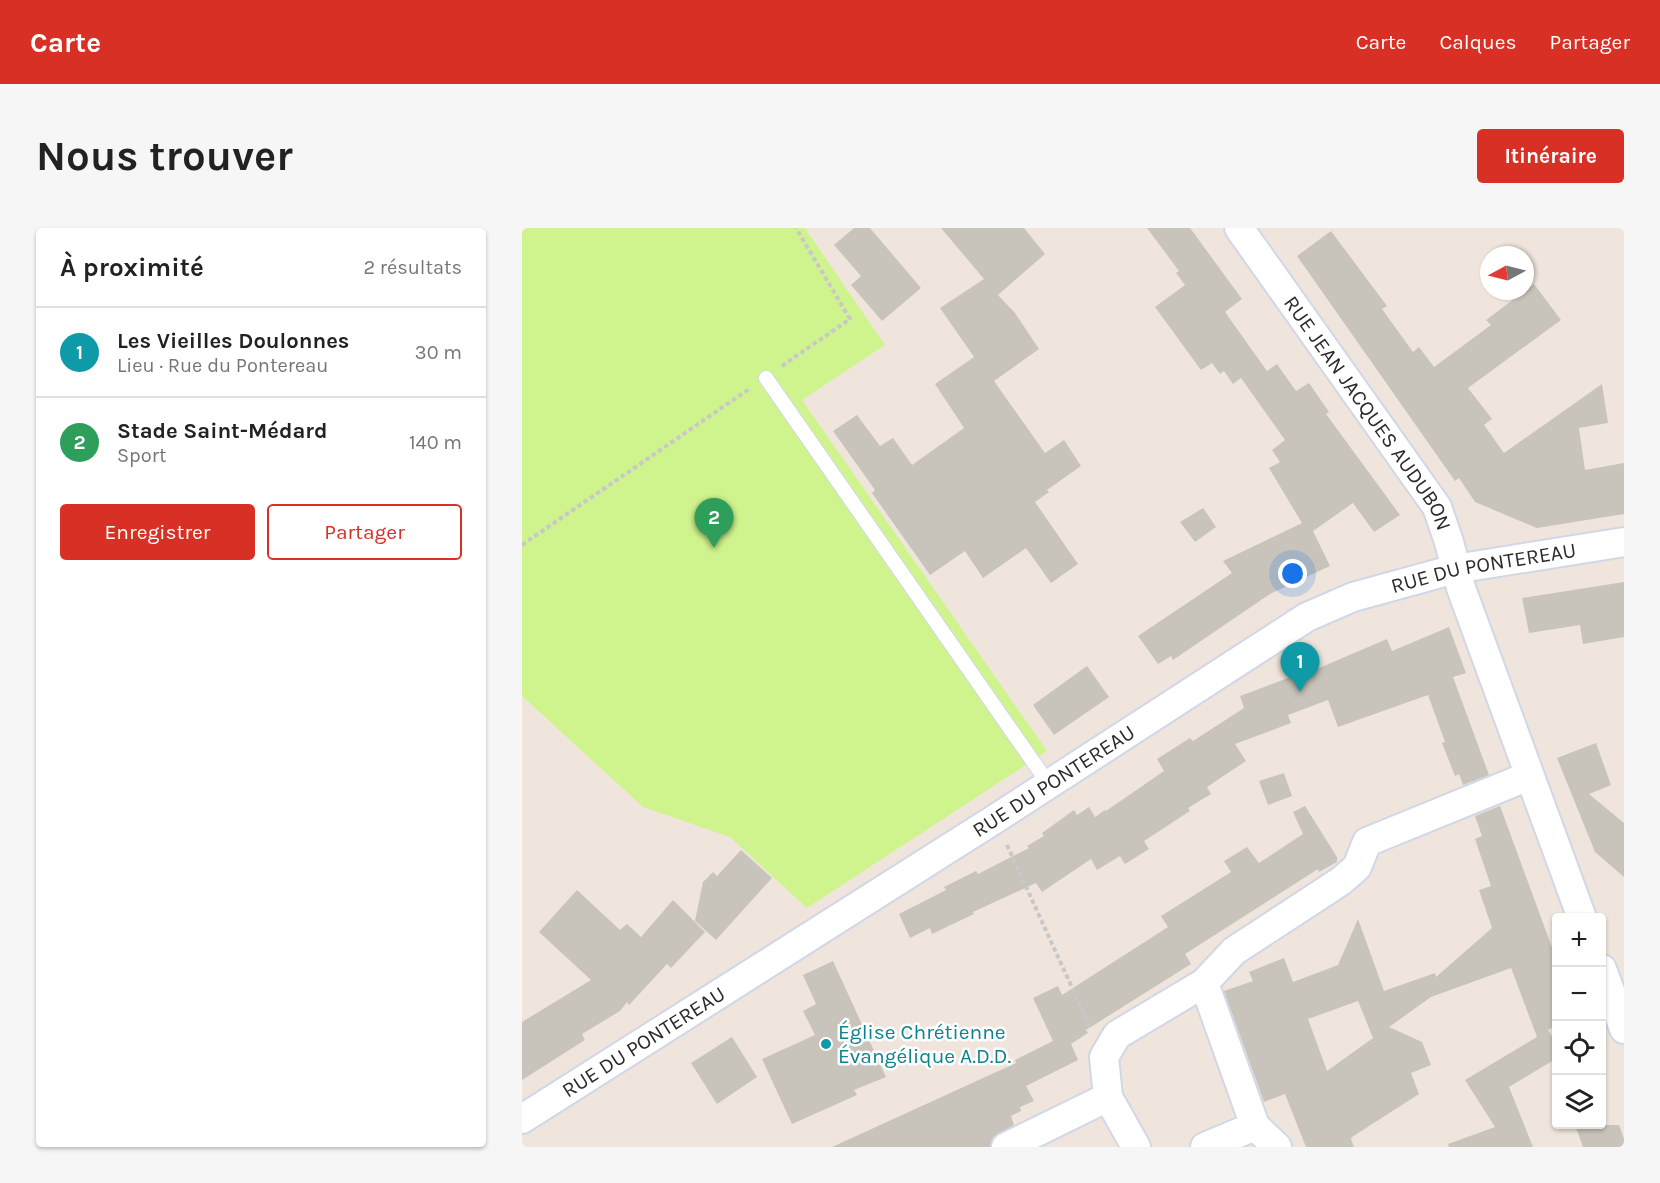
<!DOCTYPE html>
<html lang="fr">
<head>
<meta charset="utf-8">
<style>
  :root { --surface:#fff; --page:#f6f6f6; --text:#222; --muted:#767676; --line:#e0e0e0; --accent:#d93025 }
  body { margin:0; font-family:Karla,sans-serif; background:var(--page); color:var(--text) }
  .controls { position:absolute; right:18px; bottom:18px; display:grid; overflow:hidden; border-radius:6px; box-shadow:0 2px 4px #0004 }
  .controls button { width:54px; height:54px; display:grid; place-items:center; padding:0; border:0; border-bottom:2px solid var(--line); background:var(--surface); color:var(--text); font:30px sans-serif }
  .compass { position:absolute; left:958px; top:18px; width:54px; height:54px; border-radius:50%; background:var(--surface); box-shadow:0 2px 4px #0004; rotate:263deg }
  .you { position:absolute; left:771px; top:346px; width:21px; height:21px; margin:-15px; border:4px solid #fff; border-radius:50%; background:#1a73e8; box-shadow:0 0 0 9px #1a73e833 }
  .badge { display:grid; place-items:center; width:39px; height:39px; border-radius:50%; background:var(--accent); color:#fff; font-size:20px; font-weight:700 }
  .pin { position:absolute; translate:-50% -50px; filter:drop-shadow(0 2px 3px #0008) }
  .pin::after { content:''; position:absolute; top:32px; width:21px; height:18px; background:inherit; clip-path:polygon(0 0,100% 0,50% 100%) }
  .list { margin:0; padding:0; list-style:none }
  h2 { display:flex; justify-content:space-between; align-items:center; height:78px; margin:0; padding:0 24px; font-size:26px }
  h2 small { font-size:20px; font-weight:400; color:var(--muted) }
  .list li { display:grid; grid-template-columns:39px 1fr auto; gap:18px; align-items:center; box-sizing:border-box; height:90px; padding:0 24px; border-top:2px solid var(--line) }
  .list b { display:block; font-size:22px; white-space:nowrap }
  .list p { margin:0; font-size:20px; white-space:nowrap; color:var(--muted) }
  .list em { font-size:20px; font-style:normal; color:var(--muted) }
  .actions { display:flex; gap:12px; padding:18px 24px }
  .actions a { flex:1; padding:14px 0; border:2px solid var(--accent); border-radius:6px; text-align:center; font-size:21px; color:var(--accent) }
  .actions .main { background:var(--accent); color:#fff }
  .icon { flex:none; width:33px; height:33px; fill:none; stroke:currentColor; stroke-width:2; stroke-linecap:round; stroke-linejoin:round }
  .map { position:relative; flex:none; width:1102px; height:919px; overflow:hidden; border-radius:6px }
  header { display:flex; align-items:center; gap:36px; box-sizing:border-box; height:84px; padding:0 30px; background:var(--accent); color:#fff }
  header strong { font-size:28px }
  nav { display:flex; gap:33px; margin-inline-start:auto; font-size:21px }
  .intro { display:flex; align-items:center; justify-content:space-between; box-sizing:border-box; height:144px; padding:0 36px }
  h1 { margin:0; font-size:42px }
  .button { padding:15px 27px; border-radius:6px; background:var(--accent); color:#fff; font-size:21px; font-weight:700 }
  main { display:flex; gap:36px; padding:0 36px }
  aside { flex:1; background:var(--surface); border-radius:6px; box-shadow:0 2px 4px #0004 }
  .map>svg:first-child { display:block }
  .pitch { fill:#d0f48d }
  .building { fill:#c9c4bb; fill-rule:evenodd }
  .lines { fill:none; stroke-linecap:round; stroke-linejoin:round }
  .lane-casing { stroke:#d1d7e6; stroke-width:16 }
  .street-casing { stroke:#d1d7e6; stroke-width:32 }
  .path { stroke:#c8c8c8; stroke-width:4; stroke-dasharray:4.5 3; stroke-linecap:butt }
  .lane { stroke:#fff; stroke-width:14 }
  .street { stroke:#fff; stroke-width:28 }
  .culture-dot { fill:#0f9aa8; stroke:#fff; stroke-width:2 }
  .labels { text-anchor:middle; stroke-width:5; stroke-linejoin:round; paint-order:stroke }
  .street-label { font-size:21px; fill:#2b2b2b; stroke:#fff }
  .culture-label { font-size:21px; fill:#0d838f; stroke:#fff; text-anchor:start }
</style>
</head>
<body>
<header>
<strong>Carte</strong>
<nav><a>Carte</a><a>Calques</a><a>Partager</a></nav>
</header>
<div class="intro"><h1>Nous trouver</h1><a class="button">Itinéraire</a></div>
<main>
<aside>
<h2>À proximité<small>2 résultats</small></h2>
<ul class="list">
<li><span class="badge" style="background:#0f9aa8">1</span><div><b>Les Vieilles Doulonnes</b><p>Lieu · Rue du Pontereau</p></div><em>30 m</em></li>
<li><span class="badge" style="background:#2e9e5b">2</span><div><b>Stade Saint-Médard</b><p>Sport</p></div><em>140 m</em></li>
</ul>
<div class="actions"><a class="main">Enregistrer</a><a>Partager</a></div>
</aside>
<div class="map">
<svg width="1102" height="919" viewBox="0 0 1102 919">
  <rect width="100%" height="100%" fill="#efe5dc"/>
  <!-- pitch -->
  <polygon class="pitch" points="0,0 283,0 363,117 280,172 525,523 285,680 208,609 121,579 0,468"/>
  <!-- building -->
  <g class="building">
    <polygon points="332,0 348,0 399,60 360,93 329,57 339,48 312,17"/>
    <polygon points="419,0 502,0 523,26 476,67 493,85 517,121 472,153 523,225 542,212 559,238 525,262 527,264 513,274 556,336 529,355 504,320 461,350 443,323 408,347 350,265 353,262 311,203 335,187 358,218 371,210 390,237 442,200 413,156 452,129 418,80 462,51"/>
    <polygon points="625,0 668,0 720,71 703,84 745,143 755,136 774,163 787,155 807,184 804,186 878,287 852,304 831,275 791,303 808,338 748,366 651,432 649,428 636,436 616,408 710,345 701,333 780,295 747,240 758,234 750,222 763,212 719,150 711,156 702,143 698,146 690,135 679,142 633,79 663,57 654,45 657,43"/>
    <polygon points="809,3 865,78 860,81 891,124 897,119 912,139 969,97 964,92 1012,56 1039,92 946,160 970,191 962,197 982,225 1080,156 1086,195 1057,200 1063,242 1102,235 1102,286 1015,300 953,274 937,250 933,253 775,28"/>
    <polygon points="681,280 694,299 673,314 658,294"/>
    <polygon points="1102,354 1102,409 1061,416 1058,397 1007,405 1000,370"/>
    <polygon points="927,399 944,445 931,449 967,547 941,557 937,546 933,548 920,515 923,514 906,467 816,499 806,472 766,487 769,495 713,516 724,533 685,559 689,566 666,580 668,583 622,613 627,621 603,636 598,628 575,642 569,631 520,664 514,655 451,684 452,686 410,706 408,700 388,710 377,686 424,662 422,659 454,643 456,646 507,620 505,618 522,608 520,605 552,582 555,587 567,579 573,589 583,582 584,583 642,543 635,531 668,510 671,513 722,480 718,468 790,441 790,443 865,411 870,423"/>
    <polygon points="565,438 587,469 532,507 511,477"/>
    <polygon points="1074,515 1089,557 1067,566 1102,595 1102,649 1073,624 1035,530"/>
    <polygon points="762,545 770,568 746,577 737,553"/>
    <polygon points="783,578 815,629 815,634 797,644 796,641 663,726 669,736 564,802 566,805 549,816 556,832 504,858 512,873 498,879 499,883 489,888 492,897 471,909 468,919 310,919 494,835 493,832 531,813 511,770 536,758 540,767 646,699 639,688 709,644 702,633 725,619 737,635 781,606 771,584"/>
    <path d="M978,578L1035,733V797L1026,802L1035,817V830L987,859L1011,919H927L926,916L973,899L943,852L1015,809L989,740L909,769L867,799L900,814L909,837L889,845L897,866L830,909L829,911L832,919H784L763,866L742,874L702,763L731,753L727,744L762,730L771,754L816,737L836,691L862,763L913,745L914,749L970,700L957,662L969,658L953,611L960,608L953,588ZM836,773L851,810L805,843L786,791Z"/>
    <polygon points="219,622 250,650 194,712 173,693 181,654 191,644 195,648"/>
    <polygon points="55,662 98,702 105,696 119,709 151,672 183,704 149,740 145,736 107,777 105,774 98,783 60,806 63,812 0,852 0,794 69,752 17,704"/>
    <polygon points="311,733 364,849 332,862 335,867 270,896 240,831 293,807 281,783 294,776 281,747"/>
    <polygon points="210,809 235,849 195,876 169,835"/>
    <polygon points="1053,897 1097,897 1102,911 1102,919 1061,919"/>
  </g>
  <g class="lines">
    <defs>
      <polyline id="lane" points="244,150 526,555"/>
      <g id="street">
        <path id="s1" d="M717,0L915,279L927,314L939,360L1060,690"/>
        <polyline points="1080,741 1102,801"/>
        <polyline points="586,869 582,829 595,807 682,755"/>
        <path id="s2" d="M0,891L473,591L785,389L831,369L933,341L1102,314"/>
        <polyline points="484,919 586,869 614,919"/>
        <polyline points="683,919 733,898"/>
        <polyline points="755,919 733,898 682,755 712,723 819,653 835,639 845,614 1007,548"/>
      </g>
    </defs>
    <!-- lane casing -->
    <use href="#lane" class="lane-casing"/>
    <!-- street casing -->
    <use href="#street" class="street-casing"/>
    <!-- path -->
    <g class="path">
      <polyline points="260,138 328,91 274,0"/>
      <polyline points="0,317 227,161"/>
      <polyline points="485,617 568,799"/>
    </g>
    <!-- lane -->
    <use href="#lane" class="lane"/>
    <!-- street -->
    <use href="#street" class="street"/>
  </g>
  <!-- markers -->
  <circle class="culture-dot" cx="304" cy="816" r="6"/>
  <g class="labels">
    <!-- street labels -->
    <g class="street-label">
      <text dy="7" stroke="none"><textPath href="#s1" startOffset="226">RUE JEAN JACQUES AUDUBON</textPath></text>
      <text dy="7" stroke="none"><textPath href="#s2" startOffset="1116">RUE DU PONTEREAU</textPath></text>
      <text dy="7" stroke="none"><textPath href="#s2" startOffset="630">RUE DU PONTEREAU</textPath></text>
      <text dy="7" stroke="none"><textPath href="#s2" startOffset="144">RUE DU PONTEREAU</textPath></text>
    </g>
    <!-- culture labels -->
    <g class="culture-label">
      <text x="316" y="811">Église Chrétienne<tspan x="316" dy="24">Évangélique A.D.D.</tspan></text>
    </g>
  </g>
</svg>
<div class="controls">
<button>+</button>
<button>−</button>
<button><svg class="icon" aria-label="locate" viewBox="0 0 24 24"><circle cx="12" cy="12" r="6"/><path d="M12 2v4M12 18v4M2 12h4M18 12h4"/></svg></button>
<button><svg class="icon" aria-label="layers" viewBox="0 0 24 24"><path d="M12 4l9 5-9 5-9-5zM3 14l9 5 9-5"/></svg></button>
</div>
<svg class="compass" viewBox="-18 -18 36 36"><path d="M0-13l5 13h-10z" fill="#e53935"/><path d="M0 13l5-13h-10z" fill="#767676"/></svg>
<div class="you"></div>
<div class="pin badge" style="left:778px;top:464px;background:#0f9aa8">1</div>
<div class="pin badge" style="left:192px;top:320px;background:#2e9e5b">2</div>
</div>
</main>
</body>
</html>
